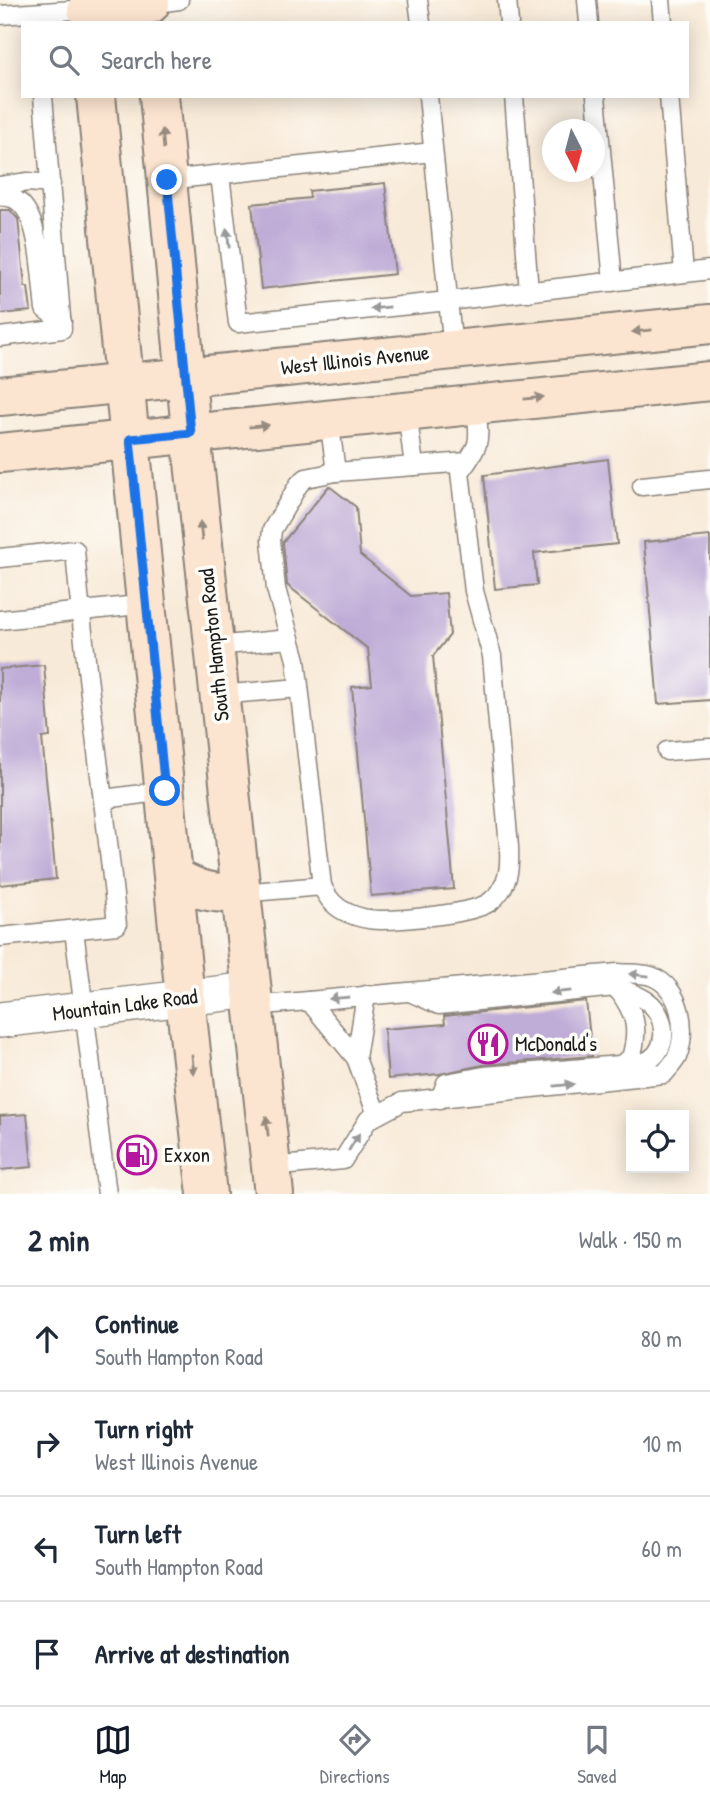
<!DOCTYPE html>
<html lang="en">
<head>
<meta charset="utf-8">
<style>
  :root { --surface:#fff; --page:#f6f6f7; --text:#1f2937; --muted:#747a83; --line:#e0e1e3; --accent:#111827 }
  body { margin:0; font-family:"Patrick Hand",sans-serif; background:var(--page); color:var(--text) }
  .controls { position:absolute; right:21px; bottom:21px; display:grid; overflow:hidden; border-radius:0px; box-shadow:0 4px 18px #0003 }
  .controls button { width:63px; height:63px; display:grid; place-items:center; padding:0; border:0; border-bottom:2px solid var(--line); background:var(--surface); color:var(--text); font:35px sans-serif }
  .compass { position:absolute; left:542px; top:119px; width:63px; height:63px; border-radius:50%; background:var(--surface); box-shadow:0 4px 18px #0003; rotate:174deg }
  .stop { position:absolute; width:21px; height:21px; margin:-16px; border:5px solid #1a73e8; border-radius:50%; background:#fff }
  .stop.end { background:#1a73e8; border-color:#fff; box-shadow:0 2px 7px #0008 }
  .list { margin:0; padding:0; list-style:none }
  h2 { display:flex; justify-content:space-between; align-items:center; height:91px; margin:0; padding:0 28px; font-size:30px }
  h2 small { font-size:23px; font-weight:400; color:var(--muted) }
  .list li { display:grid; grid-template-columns:46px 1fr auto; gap:21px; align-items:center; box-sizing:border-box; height:105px; padding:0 28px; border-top:2px solid var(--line) }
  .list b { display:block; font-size:26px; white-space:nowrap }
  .list p { margin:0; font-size:23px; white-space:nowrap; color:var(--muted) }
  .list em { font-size:23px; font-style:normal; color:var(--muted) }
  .icon { flex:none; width:38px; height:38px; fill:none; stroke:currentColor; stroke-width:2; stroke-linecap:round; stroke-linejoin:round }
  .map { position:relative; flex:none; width:710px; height:1194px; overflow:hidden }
  .search { position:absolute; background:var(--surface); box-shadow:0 4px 18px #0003; left:21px; right:21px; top:21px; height:77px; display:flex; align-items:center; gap:18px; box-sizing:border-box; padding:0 24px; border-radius:0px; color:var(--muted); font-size:26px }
  .sheet { height:511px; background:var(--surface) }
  nav { display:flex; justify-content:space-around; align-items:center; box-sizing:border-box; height:98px; border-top:2px solid var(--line); background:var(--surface); font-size:19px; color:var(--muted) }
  nav a { display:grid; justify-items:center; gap:4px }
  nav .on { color:var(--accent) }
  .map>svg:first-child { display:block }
  .building { fill:#bfacd7 }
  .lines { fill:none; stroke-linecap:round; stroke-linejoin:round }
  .lane-casing { stroke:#8a837a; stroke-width:21 }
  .street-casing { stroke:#8a837a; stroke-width:38 }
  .secondary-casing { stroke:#8a837a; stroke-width:42 }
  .lane { stroke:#fff; stroke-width:18 }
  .street { stroke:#fff; stroke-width:35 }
  .secondary { stroke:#fce5d0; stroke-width:38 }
  .oneway { fill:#978b7f }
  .oneway2 { fill:#999 }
  .route { stroke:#1a73e8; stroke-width:9 }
  .labels { text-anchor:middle; stroke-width:7; stroke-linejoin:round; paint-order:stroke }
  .street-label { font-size:21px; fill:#1c1c1c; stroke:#fdfcf7 }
  .poi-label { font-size:21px; fill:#1c1c1c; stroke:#fdfcf7; text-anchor:start }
</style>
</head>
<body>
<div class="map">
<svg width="710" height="1194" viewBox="0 0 710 1194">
  <rect width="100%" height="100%" fill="#fdfcf7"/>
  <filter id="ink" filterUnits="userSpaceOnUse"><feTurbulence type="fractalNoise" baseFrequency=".0143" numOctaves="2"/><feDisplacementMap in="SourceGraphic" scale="14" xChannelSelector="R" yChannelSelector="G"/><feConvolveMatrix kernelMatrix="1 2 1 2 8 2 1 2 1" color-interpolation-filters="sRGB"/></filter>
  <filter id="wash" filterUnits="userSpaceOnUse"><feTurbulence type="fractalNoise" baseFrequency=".00686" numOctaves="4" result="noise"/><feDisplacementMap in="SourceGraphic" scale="28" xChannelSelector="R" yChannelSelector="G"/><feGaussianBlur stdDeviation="1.57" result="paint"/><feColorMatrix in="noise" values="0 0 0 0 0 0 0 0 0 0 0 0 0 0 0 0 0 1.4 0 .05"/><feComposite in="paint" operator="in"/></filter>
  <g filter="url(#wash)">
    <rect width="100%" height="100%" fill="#f8ead8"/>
    <g id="blocks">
      <!-- building -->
      <g class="building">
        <polygon points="385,183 395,274 261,289 252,204 310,198 309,191"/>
        <polygon points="0,210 10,210 18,219 25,287 28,287 31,311 0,314"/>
        <polygon points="608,459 617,544 534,553 537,585 495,589 484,475"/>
        <polygon points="329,486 356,507 360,555 411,596 446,593 450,635 433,656 454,889 371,896 352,687 372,685 368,649 287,585 283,542"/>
        <polygon points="710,536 710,700 658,704 644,542"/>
        <polygon points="44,665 50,737 42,738 56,879 0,885 0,669"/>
        <polygon points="586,1001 592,1056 483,1065 439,1074 388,1079 384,1029 445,1024 444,1016"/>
        <polygon points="27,1114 32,1167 0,1170 0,1116"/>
      </g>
    </g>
  </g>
  <g filter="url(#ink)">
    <use href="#blocks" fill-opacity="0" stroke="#8a837a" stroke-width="2"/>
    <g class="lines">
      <defs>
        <g id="lane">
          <polyline points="418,0 421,23"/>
          <polyline points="507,0 509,23"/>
          <polyline points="587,0 589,23"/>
          <polyline points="661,0 663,23"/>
          <polyline points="150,4 179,0"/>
          <polyline points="0,15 87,9"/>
          <polyline points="428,96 453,350"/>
          <polyline points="514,96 529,292"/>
          <polyline points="596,96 613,282"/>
          <polyline points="669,96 684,273"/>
          <polyline points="220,175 238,323 448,301 710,270"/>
          <polyline points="167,180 433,152"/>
          <polyline points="0,186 28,182 51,184"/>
          <path d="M0,196C8,197 14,197 20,203C41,221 41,282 45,309L62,322"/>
          <polyline points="0,337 62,329 43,96"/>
          <polyline points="407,411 414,466"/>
          <polyline points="329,419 336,472"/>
          <polyline points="642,486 710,479"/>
          <path d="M0,558L75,550C85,675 105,800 117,925L0,937"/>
          <polyline points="0,620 147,604"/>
          <polyline points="214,646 290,639"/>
          <polyline points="219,695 299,688"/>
          <polyline points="667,751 710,748"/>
          <polyline points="104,799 165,791"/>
          <polyline points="322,886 296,660 276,589 271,540 272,530 299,484 306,478 336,472 467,462"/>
          <path d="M240,893L322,886C327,898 336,908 348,913C357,917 370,920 380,920C401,920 476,914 491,901C509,886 510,869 509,847L492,656L474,591L460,472C483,441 479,442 476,404"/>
          <polyline points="74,930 107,1194"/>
          <path d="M617,987C628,992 643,996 651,1004C669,1022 668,1055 642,1063C635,1065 627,1064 620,1065"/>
          <path d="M412,993L439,1005L616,987C635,1012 640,1027 631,1058L620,1065L484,1076L446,1083L440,1099"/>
          <polyline points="366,995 356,1058 377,1115"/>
          <polyline points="309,1001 356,1058"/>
          <path d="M253,1006L618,973C627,974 641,973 651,976C681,987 688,1030 677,1057C674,1063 668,1069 664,1074L402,1102L368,1120L343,1160L271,1167"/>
        </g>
        <polyline id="street" points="0,1020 251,990"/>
        <g id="secondary">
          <polyline points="87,9 150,4"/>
          <polyline points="96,96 185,998 207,1194"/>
          <polyline points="159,96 194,462 274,1194"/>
          <polyline points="0,396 710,324"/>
          <polyline points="0,453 710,381"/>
          <path d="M174,877C199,891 212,894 240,893"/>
        </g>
      </defs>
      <!-- lane casing -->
      <use href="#lane" class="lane-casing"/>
      <!-- street casing -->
      <use href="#street" class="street-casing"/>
      <!-- secondary casing -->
      <use href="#secondary" class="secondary-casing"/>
      <!-- lane -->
      <use href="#lane" class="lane"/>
      <!-- street -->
      <use href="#street" class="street"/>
      <!-- secondary -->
      <use href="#secondary" class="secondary"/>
    </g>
    <!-- one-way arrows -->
    <defs><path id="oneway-solid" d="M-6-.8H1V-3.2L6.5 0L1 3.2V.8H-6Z" transform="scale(1.75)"/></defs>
    <g class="oneway">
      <use href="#oneway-solid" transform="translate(163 139) rotate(-95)"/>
      <use href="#oneway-solid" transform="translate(642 331) rotate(174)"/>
      <use href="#oneway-solid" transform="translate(534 398) rotate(-6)"/>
      <use href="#oneway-solid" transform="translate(259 426) rotate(-6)"/>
      <use href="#oneway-solid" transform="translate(201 531) rotate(-96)"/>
      <use href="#oneway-solid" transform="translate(193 1065) rotate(84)"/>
      <use href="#oneway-solid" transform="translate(267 1126) rotate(-97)"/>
    </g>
    <g class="oneway2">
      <use href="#oneway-solid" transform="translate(228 238) rotate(-97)"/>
      <use href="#oneway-solid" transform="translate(380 308) rotate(174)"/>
      <use href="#oneway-solid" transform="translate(639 975) rotate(-174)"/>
      <use href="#oneway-solid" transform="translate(561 992) rotate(174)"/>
      <use href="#oneway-solid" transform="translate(339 998) rotate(175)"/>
      <use href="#oneway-solid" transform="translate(564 1085) rotate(-6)"/>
      <use href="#oneway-solid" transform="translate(354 1142) rotate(-58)"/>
    </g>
  </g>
  <g class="lines" filter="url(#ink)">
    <!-- route -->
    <polyline class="route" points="165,791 130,439 191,433 167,180"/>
  </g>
  <!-- icons -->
  <defs>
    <symbol id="restaurant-ring" viewBox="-11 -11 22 22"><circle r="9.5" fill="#fdfcf7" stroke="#b5179e" stroke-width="1.5"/><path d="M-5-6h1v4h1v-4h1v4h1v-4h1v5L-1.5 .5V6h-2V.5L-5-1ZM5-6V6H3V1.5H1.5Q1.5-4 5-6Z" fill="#b5179e"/></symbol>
    <symbol id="fuel-ring" viewBox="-11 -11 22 22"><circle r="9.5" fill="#fdfcf7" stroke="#b5179e" stroke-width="1.5"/><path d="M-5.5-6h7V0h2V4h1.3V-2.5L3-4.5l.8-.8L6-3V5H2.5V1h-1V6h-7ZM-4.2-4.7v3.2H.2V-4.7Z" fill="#b5179e"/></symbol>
  </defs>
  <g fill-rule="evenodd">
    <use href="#restaurant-ring" x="466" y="1022" width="44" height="44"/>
    <use href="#fuel-ring" x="115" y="1133" width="44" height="44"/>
  </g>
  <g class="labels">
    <!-- street labels -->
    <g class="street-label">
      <text transform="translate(355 360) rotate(-6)" y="7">West Illinois Avenue</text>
      <text transform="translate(214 645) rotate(-96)" y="7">South Hampton Road</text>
      <text transform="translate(125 1005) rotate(-7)" y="7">Mountain Lake Road</text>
    </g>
    <!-- poi labels -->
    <g class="poi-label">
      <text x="515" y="1051">McDonald's</text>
      <text x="164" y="1162">Exxon</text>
    </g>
  </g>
</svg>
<div class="controls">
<button><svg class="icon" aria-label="locate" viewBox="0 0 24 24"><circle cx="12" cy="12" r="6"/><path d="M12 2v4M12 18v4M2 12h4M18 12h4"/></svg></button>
</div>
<svg class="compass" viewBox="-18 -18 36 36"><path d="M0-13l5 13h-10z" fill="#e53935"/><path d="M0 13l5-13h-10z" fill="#747a83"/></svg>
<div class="stop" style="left:165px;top:791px"></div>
<div class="stop end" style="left:167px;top:180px"></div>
<div class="search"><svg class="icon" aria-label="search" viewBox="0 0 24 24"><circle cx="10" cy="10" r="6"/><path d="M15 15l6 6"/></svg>Search here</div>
</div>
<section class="sheet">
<h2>2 min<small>Walk · 150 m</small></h2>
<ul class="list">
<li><svg class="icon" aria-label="ahead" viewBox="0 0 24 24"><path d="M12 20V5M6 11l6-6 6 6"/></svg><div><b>Continue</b><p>South Hampton Road</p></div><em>80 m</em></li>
<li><svg class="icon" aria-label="right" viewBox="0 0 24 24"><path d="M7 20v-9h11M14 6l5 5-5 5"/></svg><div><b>Turn right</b><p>West Illinois Avenue</p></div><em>10 m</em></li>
<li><svg class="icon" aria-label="left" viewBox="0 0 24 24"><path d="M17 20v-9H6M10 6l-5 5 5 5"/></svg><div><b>Turn left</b><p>South Hampton Road</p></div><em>60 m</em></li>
<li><svg class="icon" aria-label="arrive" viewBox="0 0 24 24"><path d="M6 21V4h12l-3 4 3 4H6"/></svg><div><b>Arrive at destination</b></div></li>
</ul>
</section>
<nav>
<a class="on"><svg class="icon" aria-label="map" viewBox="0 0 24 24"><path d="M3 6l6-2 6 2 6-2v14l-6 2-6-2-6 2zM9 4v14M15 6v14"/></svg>Map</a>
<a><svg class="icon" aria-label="directions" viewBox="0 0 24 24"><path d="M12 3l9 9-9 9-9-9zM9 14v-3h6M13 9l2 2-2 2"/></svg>Directions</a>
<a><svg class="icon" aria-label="saved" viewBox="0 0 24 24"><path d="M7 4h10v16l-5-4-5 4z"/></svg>Saved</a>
</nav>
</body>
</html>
